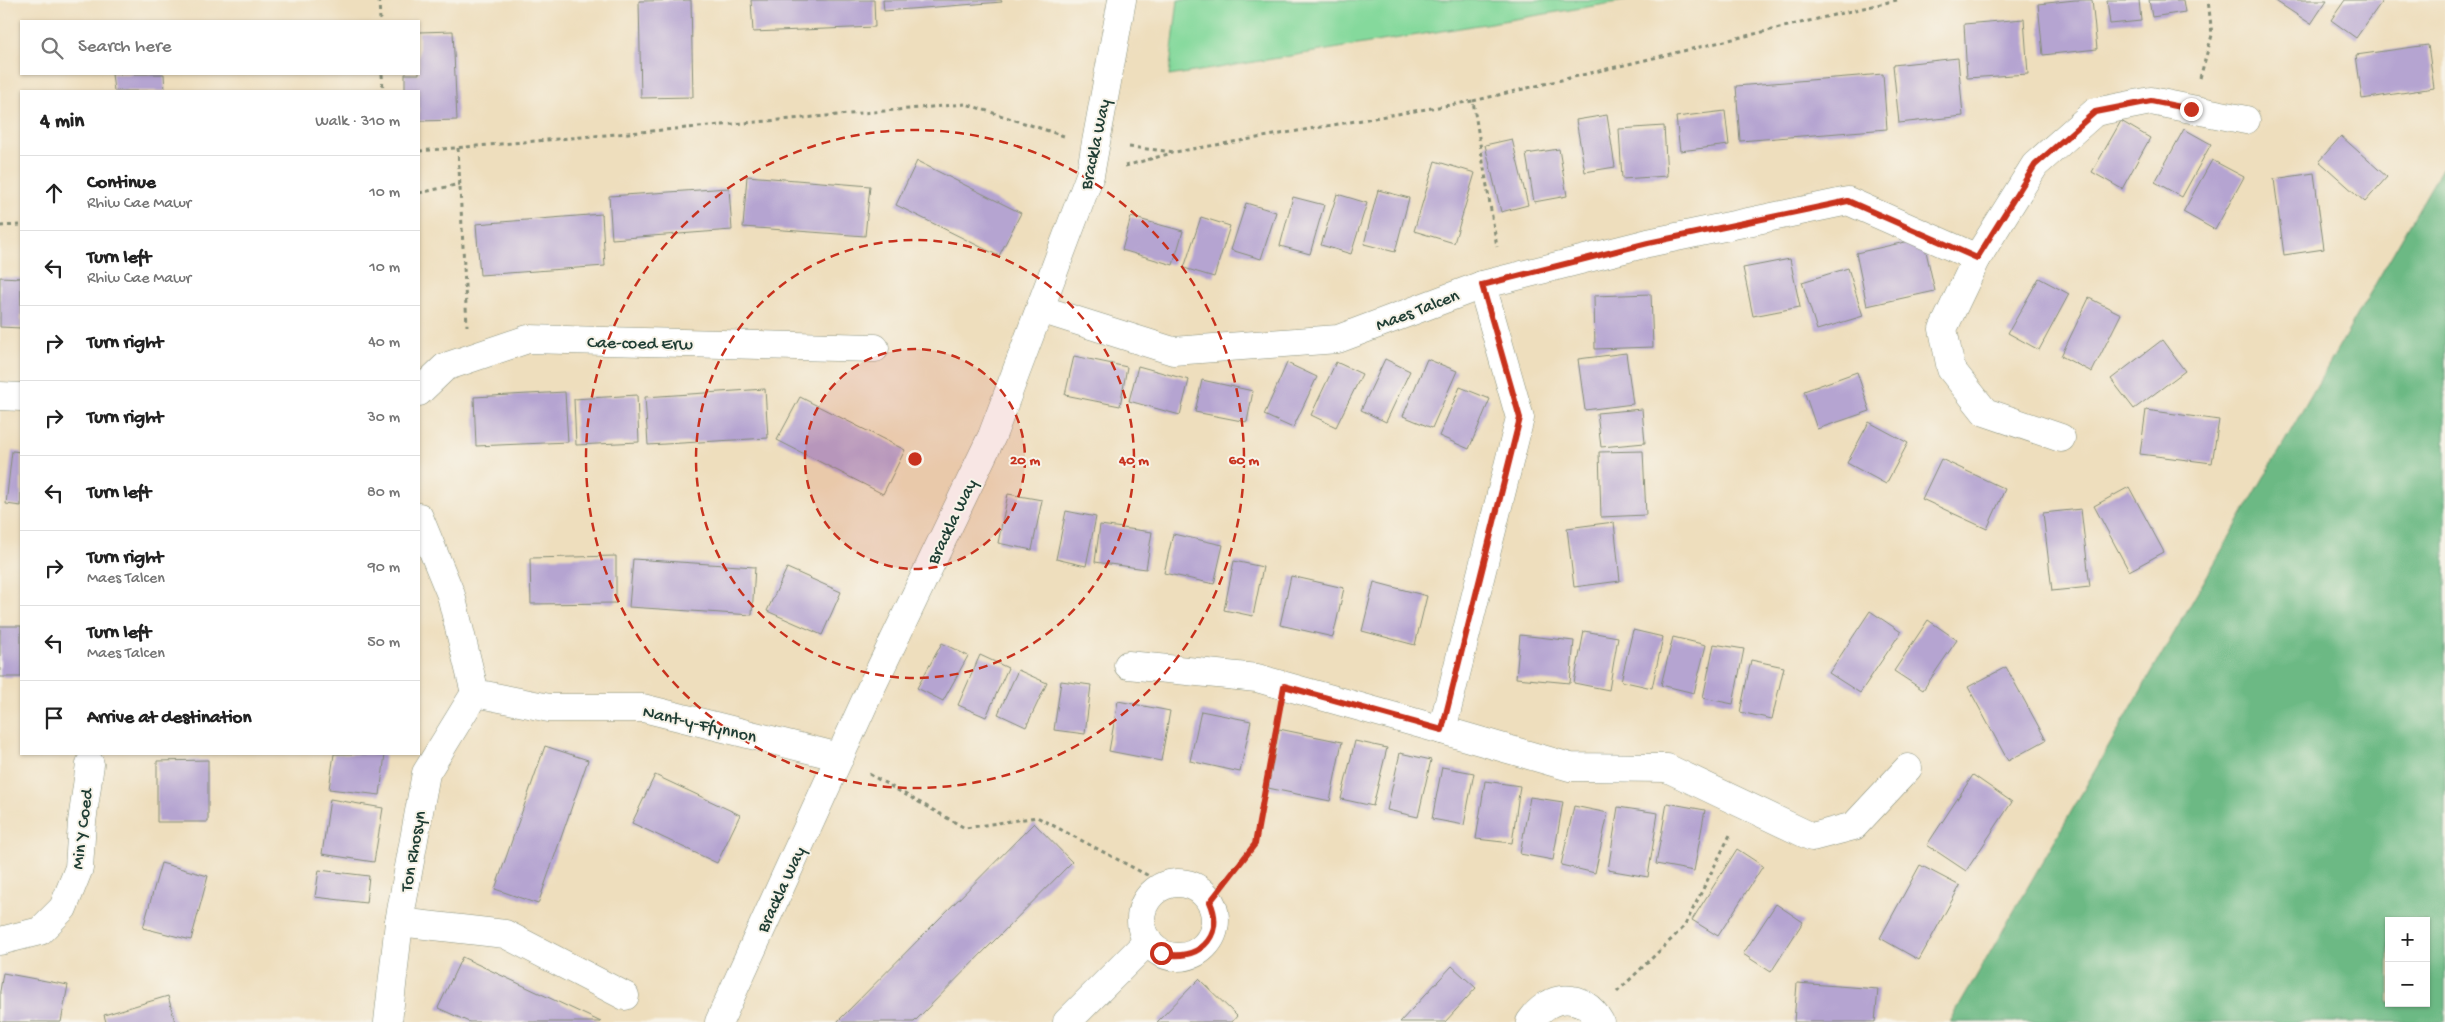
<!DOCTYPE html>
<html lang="en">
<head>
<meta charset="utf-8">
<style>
  :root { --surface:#fff; --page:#f6f6f6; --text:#222; --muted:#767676; --line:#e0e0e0 }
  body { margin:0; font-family:"Gochi Hand",sans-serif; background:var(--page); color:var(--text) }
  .controls { position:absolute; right:15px; bottom:15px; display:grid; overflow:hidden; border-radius:0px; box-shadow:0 1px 4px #0004 }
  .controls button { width:45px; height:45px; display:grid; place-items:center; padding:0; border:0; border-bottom:1px solid var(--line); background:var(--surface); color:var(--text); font:25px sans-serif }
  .stop { position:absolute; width:15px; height:15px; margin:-11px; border:4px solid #c8321e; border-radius:50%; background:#fff }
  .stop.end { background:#c8321e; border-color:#fff; box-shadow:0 1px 5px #0008 }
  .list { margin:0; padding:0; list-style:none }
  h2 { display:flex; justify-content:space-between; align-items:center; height:65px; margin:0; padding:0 20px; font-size:21px }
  h2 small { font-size:16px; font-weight:400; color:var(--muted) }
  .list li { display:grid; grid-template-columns:32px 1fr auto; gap:15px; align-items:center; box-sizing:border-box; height:75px; padding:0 20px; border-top:1px solid var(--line) }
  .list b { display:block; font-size:19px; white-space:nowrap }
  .list p { margin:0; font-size:16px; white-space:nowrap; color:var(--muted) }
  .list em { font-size:16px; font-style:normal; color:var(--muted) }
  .icon { flex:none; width:28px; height:28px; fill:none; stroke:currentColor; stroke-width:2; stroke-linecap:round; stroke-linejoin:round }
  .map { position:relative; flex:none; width:2445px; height:1022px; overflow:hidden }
  .search { position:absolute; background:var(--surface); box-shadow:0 1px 4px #0004; left:20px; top:20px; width:400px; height:55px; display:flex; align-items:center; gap:12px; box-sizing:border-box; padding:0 18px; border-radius:0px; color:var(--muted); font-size:19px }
  .panel { position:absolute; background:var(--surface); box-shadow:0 1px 4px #0004; left:20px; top:90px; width:400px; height:665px; border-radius:0px }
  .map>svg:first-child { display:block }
  .green { fill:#85d99c; stroke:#528b68 }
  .forest { fill:#6cb984; stroke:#467b5c; fill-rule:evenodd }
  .building { fill:#b5a4d1 }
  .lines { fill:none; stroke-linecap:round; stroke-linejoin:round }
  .minor-casing { stroke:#868e78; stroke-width:29 }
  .tertiary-casing { stroke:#868e78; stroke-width:29 }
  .path { stroke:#868e78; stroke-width:3; stroke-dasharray:4 4; stroke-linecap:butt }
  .minor { stroke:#fff; stroke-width:28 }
  .tertiary { stroke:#fff; stroke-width:28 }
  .route { stroke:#c8321e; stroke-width:6 }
  .ring { fill:none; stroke:#c8321e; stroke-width:2.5; stroke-dasharray:9 6 }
  .labels { text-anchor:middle; stroke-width:4; stroke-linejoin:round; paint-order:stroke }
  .street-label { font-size:18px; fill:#1f3d34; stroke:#f7f3e8 }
  .centre { fill:#c8321e; stroke:#f7f3e8; stroke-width:2.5 }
  .ring-label { font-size:15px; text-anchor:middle; font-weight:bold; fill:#c8321e; stroke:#f7f3e8; stroke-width:4; stroke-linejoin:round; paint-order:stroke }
</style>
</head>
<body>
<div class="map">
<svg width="2445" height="1022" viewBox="0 0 2445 1022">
  <rect width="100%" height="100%" fill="#f7f3e8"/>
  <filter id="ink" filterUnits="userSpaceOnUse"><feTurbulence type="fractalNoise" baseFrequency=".02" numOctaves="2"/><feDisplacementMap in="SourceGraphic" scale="10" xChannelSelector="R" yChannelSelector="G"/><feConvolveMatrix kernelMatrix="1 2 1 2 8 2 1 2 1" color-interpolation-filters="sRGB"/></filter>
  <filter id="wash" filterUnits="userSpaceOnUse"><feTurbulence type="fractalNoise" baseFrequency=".0096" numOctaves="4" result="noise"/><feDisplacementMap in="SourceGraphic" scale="20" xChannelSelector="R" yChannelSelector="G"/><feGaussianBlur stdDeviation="1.12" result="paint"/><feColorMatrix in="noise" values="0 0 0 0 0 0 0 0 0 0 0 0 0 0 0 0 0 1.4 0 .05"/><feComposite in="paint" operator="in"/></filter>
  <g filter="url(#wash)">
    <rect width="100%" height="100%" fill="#eedebd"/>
    <!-- green -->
    <polygon class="green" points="1178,0 1630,0 1169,76"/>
    <!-- forest -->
    <path class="forest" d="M2445,163V1022H1950ZM2389,921H2426V1003H2389Z"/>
    <g id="blocks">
      <!-- building -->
      <g class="building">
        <polygon points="691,0 693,97 641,98 639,1"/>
        <polygon points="751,0 874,0 875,27 753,32"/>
        <polygon points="883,0 1001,0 1002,2 884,11"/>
        <polygon points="2075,0 2092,0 2097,49 2043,55 2038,4"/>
        <polygon points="2107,0 2139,0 2141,21 2110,24"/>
        <polygon points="2149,0 2183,0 2185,12 2152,17"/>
        <polygon points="2274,0 2327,0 2311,24"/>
        <polygon points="2345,0 2383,0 2356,38 2331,20"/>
        <polygon points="2024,19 2028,74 1967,78 1964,24"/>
        <polygon points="453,31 457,120 419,121 419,91 405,91 405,74 419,74 419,32"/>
        <polygon points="2428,45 2434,88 2362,99 2356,55"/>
        <polygon points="1958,58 1963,116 1899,123 1893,65"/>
        <polygon points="112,74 164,74 165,91 114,91"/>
        <polygon points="1883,74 1887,129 1740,141 1736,86"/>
        <polygon points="1725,111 1729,145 1680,151 1676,117"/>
        <polygon points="1607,115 1615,167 1585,172 1576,120"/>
        <polygon points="2121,121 2150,138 2122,189 2092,172"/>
        <polygon points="1664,126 1667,176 1622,179 1619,129"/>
        <polygon points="2184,129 2211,144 2182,197 2155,182"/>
        <polygon points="2341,136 2387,177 2365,202 2319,161"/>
        <polygon points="1512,139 1528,205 1501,212 1485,145"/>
        <polygon points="1559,149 1567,196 1534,202 1526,154"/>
        <polygon points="2212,160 2244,177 2215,230 2183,212"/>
        <polygon points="917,161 1021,213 999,256 896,205"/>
        <polygon points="1435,161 1475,173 1454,243 1414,231"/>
        <polygon points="2314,173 2324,249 2284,255 2274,179"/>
        <polygon points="747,176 870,186 865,236 743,227"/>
        <polygon points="729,188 732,230 612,239 609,196"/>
        <polygon points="1378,190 1409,198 1395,252 1364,244"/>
        <polygon points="1337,194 1367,203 1351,254 1321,245"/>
        <polygon points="1293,197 1324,205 1310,254 1280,246"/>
        <polygon points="1246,203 1276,212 1261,259 1231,250"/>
        <polygon points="602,214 605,266 480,275 476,224"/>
        <polygon points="1131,217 1183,231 1173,265 1122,250"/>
        <polygon points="1201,217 1230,226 1214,277 1184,268"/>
        <polygon points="1923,238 1935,291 1867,306 1856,253"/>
        <polygon points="1790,259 1800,307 1753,316 1743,268"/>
        <polygon points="1848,268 1863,316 1817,330 1802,282"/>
        <polygon points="0,277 21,278 21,328 0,327"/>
        <polygon points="2039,278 2069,294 2039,350 2008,333"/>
        <polygon points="1651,294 1653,347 1595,349 1594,296"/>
        <polygon points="2089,298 2121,314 2092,372 2061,356"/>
        <polygon points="2162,340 2185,371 2134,409 2111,379"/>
        <polygon points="1626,353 1633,404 1585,410 1578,359"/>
        <polygon points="1074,356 1127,367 1120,406 1065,395"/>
        <polygon points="1385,359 1410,371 1386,422 1361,410"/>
        <polygon points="1427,359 1457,371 1432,428 1403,416"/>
        <polygon points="1336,362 1362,374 1336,427 1311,415"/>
        <polygon points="1287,363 1317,377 1293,428 1264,415"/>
        <polygon points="1138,366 1189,380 1180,415 1129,401"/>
        <polygon points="1857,372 1870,411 1817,429 1804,391"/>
        <polygon points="1202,380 1253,391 1247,422 1195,412"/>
        <polygon points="1460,387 1490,399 1469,449 1439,436"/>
        <polygon points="765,389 768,438 648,445 645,397"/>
        <polygon points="565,392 568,442 476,446 474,397"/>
        <polygon points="637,395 639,442 576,445 574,399"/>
        <polygon points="800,397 905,450 883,494 777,440"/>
        <polygon points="1642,409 1645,443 1601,447 1597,413"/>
        <polygon points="2146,410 2219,420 2212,463 2140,454"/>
        <polygon points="1869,422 1908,443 1886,484 1847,463"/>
        <polygon points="12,451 21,452 21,506 6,504"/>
        <polygon points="1643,451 1646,515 1601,517 1599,452"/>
        <polygon points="1941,459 2005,489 1987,529 1922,499"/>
        <polygon points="2129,487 2164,552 2129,571 2094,506"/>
        <polygon points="1008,494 1042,500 1032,550 998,543"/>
        <polygon points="2081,509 2090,587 2052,591 2043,513"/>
        <polygon points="1066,511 1096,517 1086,566 1056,559"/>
        <polygon points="1614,522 1620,581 1574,587 1567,528"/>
        <polygon points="1100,525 1152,532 1146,569 1095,562"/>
        <polygon points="1173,534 1223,545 1214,584 1164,573"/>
        <polygon points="616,556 616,603 531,604 530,558"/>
        <polygon points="633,559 755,567 752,615 629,607"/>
        <polygon points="1234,561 1263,567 1253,616 1224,610"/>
        <polygon points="787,568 841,592 822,635 767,611"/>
        <polygon points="1291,576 1344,588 1333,637 1280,625"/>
        <polygon points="1374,582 1427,596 1415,645 1362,631"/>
        <polygon points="1870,611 1901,632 1860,693 1829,673"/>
        <polygon points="1928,620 1957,640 1923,690 1894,671"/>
        <rect x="0" y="626" width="21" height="51"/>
        <polygon points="1633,630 1663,637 1652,688 1621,681"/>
        <polygon points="1584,631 1618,637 1609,690 1574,683"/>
        <polygon points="1520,635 1574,641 1570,683 1516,678"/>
        <polygon points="1673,637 1706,645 1694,693 1661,685"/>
        <polygon points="942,643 968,656 943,701 917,688"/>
        <polygon points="1714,644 1744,649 1733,704 1703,698"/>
        <polygon points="980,655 1008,668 986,717 958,705"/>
        <polygon points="1751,660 1784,667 1772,719 1740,712"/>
        <polygon points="2006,667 2046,740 2008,761 1968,687"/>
        <polygon points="1018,670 1047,683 1026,727 998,714"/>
        <polygon points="1061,681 1091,685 1085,734 1054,730"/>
        <polygon points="1118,701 1170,711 1161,761 1109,751"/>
        <polygon points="1201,711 1251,721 1240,772 1190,761"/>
        <polygon points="1279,729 1342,742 1330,801 1268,788"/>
        <polygon points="1355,741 1387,748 1373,806 1341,799"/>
        <polygon points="545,746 588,760 538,904 495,889"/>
        <polygon points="1400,753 1431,760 1418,817 1387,810"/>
        <polygon points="334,754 385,754 380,795 329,789"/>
        <polygon points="208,760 208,822 157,822 157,761"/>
        <polygon points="1442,767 1474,773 1464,825 1432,819"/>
        <polygon points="655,775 740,815 717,863 632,823"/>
        <polygon points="1973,775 2012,802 1966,871 1927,845"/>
        <polygon points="1485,781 1520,786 1512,843 1476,839"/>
        <polygon points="1530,797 1563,802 1553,860 1520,854"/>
        <polygon points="330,799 383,808 374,862 322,854"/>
        <polygon points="1667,803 1705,810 1694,871 1656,864"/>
        <polygon points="1574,806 1608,813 1595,873 1561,865"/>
        <polygon points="1618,807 1658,813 1648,877 1608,870"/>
        <polygon points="1034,823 1072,862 914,1022 837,1022"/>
        <polygon points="1737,849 1763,866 1718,936 1692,920"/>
        <polygon points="161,863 208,876 191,940 143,928"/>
        <polygon points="1920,865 1960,886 1919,960 1880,938"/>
        <polygon points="319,870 369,876 366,903 315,897"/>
        <polygon points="1776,904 1803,922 1771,972 1743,954"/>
        <polygon points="462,957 601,1022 469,1022 438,1008"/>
        <polygon points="1452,966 1476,988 1445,1022 1400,1022"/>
        <polygon points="3,973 68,985 61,1022 0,1022 0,991"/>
        <polygon points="1199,979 1237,1016 1232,1022 1157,1022"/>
        <polygon points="1797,983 1878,989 1875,1022 1794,1022"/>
        <polygon points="168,996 175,1022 106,1022 104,1015"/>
      </g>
    </g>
  </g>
  <g filter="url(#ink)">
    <use href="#blocks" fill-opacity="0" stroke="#868e78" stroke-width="1"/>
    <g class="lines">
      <defs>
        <g id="minor">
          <polyline points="1977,258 1943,329 1951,369 1985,412 2061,438"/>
          <polyline points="1482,285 1520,418 1442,730 1570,767 1667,768 1812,837 1854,826 1908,768"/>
          <polyline points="1040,309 1173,351 1338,339 1482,285 1648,243 1848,201 1977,258 2035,165 2095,112 2151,101 2246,120"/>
          <polyline points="419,392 445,367 528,339 875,348"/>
          <polyline points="0,396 21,397"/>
          <polyline points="419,517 451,595 475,693 549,708 643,708 840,757"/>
          <polyline points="1128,665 1257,678 1442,730"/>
          <circle cx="1178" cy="920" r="37"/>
          <polyline points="399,922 505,934 625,996"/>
          <polyline points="0,941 40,931 63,908 79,868 82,822 90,764"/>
          <polyline points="388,1022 399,922 426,773 475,693"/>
          <polyline points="1067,1022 1148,941"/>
          <path d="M1530,1022C1549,994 1582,990 1600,1022"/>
        </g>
        <polyline id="tertiary" points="719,1022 872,686 992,436 1090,175 1122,0"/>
      </defs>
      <!-- minor casing -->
      <use href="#minor" class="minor-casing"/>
      <!-- tertiary casing -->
      <use href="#tertiary" class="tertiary-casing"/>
      <!-- path -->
      <g class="path">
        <polyline points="379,0 380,21"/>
        <polyline points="382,74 383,91"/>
        <polyline points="2200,78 2212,35 2208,0"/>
        <polyline points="1473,101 1897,0"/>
        <polyline points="1129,147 1175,152 1473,101 1497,247"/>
        <polyline points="458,148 467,326"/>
        <polyline points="419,151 966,104 1064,136"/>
        <polyline points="1125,166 1172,153"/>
        <polyline points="419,193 460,184"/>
        <polyline points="0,226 21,225"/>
        <polyline points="869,774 965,828 1037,817 1166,885"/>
        <polyline points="1210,902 1255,844 1278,718"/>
        <polyline points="1617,992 1684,927 1730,835"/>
      </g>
      <!-- minor -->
      <use href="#minor" class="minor"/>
      <!-- tertiary -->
      <use href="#tertiary" class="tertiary"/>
    </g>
  </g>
  <g class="lines" filter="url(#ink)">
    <!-- route -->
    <path class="route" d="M1161,953C1196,963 1226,938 1210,902L1255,844L1284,686L1442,730L1520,418L1482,285L1648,243L1848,201L1977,258L2035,165L2095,112L2151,101L2191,109"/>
  </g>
  <!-- distance rings -->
  <circle cx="915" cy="459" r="110" fill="#c8321e" fill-opacity=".12"/>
  <g class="ring">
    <circle cx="915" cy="459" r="110"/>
    <circle cx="915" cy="459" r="219"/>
    <circle cx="915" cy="459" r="329"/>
  </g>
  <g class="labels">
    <!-- street labels -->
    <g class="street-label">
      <text transform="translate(1094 144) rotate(-78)" y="6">Brackla Way</text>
      <text transform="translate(1417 309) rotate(-21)" y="6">Maes Talcen</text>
      <text transform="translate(640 342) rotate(1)" y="6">Cae-coed Erw</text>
      <text transform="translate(951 521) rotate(-64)" y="6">Brackla Way</text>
      <text transform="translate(700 723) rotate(13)" y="6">Nant-y-Ffynnon</text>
      <text transform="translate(81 829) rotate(-83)" y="6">Min Y Coed</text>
      <text transform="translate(412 851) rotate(-80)" y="6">Ton Rhosyn</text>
      <text transform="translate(780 889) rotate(-65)" y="6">Brackla Way</text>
    </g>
  </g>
  <circle cx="915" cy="459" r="8" class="centre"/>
  <g class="ring-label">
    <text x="1025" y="464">20 m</text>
    <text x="1134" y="464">40 m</text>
    <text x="1244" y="464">60 m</text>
  </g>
</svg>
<div class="controls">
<button>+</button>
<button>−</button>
</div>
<div class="stop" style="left:1161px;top:953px"></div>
<div class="stop end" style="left:2191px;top:109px"></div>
<div class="search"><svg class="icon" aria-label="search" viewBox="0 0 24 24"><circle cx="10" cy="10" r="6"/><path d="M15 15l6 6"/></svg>Search here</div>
<section class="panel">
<h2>4 min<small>Walk · 310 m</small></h2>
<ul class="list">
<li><svg class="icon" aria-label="ahead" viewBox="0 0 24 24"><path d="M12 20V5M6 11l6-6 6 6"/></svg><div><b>Continue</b><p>Rhiw Cae Mawr</p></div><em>10 m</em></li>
<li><svg class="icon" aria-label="left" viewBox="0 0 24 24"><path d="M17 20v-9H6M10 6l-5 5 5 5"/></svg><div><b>Turn left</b><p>Rhiw Cae Mawr</p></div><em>10 m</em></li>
<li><svg class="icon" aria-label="right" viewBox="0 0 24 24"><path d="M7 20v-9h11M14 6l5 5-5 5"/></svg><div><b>Turn right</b></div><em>40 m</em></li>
<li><svg class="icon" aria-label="right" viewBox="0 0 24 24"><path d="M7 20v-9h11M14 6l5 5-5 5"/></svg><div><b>Turn right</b></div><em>30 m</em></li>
<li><svg class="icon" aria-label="left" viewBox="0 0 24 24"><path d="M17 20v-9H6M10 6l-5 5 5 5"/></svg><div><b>Turn left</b></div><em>80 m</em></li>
<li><svg class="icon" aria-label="right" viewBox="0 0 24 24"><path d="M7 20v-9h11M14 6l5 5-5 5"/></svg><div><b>Turn right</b><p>Maes Talcen</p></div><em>90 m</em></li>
<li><svg class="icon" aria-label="left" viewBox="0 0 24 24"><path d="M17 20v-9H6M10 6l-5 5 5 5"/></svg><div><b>Turn left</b><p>Maes Talcen</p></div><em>50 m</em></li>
<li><svg class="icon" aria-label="arrive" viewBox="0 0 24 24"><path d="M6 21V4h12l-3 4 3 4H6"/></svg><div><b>Arrive at destination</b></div></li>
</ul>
</section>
</div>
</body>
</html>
